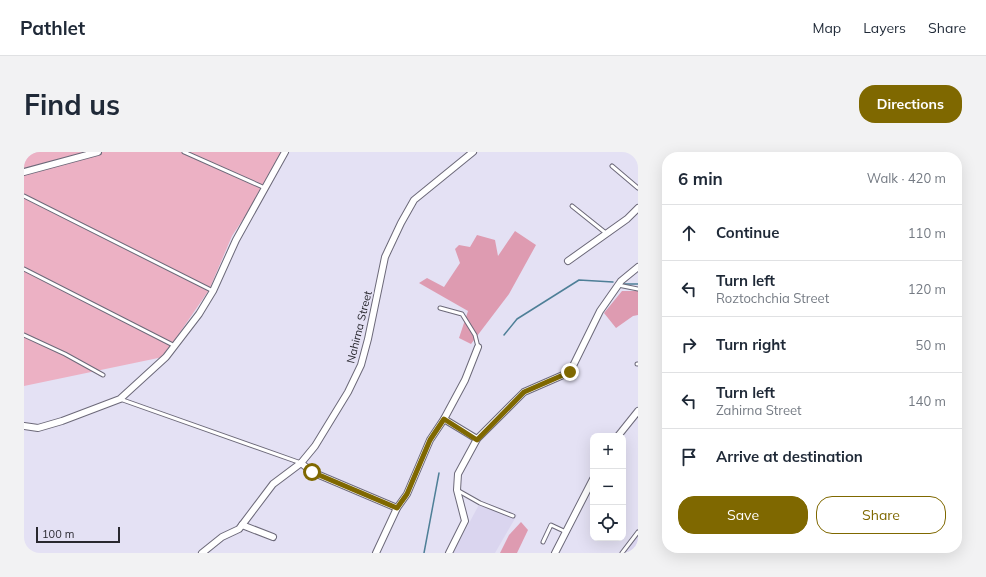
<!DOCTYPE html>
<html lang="en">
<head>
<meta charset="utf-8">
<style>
  :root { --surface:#fff; --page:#f2f2f3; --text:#1f2937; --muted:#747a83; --line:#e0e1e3; --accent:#7f6800 }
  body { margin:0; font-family:Mulish,sans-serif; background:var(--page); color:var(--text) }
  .controls { position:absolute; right:12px; bottom:12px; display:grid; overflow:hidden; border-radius:8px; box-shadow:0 4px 16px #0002 }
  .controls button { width:36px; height:36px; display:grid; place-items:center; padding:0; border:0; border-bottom:1px solid var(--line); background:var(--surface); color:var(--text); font:20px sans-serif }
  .scale { position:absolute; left:12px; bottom:10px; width:84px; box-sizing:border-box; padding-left:4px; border:2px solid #29282f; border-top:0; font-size:11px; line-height:14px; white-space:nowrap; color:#29282f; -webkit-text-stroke:3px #e4e1f4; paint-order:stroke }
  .stop { position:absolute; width:12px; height:12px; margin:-9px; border:3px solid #7f6800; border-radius:50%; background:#fff }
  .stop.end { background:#7f6800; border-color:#fff; box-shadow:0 1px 4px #0008 }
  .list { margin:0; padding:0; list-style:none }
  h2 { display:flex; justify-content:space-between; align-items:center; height:52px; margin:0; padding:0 16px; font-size:17px }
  h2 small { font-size:13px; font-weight:400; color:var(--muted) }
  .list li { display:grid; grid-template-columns:26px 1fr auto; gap:12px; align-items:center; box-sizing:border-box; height:56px; padding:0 16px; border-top:1px solid var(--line) }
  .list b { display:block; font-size:15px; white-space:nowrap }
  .list p { margin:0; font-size:13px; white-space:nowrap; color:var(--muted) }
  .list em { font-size:13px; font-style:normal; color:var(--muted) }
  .actions { display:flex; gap:8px; padding:12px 16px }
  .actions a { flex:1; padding:9px 0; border:1px solid var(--accent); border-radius:16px; text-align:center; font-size:14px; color:var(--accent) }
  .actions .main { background:var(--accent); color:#fff }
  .icon { flex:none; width:22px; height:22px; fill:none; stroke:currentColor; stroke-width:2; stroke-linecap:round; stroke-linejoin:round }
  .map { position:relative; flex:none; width:614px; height:401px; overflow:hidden; border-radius:16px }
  header { display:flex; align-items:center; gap:24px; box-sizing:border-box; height:56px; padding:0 20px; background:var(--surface); border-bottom:1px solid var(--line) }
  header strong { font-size:19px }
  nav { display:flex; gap:22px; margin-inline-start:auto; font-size:14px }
  .intro { display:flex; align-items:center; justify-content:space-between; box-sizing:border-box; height:96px; padding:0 24px }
  h1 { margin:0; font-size:28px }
  .button { padding:10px 18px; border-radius:16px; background:var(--accent); color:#fff; font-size:14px; font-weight:700 }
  main { display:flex; gap:24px; padding:0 24px }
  aside { flex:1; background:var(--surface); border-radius:16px; box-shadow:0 4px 16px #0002 }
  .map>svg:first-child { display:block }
  .built { fill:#dad5ef }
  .green { fill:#ecb1c4 }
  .forest { fill:#de9bb1 }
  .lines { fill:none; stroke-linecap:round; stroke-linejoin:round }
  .stream { stroke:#4e7f97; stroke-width:1.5 }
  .service-casing { stroke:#6c6979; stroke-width:5 }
  .minor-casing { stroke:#6c6979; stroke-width:8 }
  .service { stroke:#fff; stroke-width:3 }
  .minor { stroke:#fff; stroke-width:6 }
  .route { stroke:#7f6800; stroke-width:5 }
  .labels { text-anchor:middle; stroke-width:3.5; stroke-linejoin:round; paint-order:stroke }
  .street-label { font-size:11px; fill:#29282f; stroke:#e4e1f4 }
</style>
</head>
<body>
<header>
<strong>Pathlet</strong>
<nav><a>Map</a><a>Layers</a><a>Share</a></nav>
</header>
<div class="intro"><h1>Find us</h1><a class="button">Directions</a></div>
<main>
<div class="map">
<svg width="614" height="401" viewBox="0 0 614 401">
  <rect width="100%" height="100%" fill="#e4e1f4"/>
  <!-- built -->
  <g class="built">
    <polygon points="457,349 493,363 471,401 429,401"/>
    <polygon points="614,377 614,401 596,401"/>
  </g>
  <!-- green -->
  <polygon class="green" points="0,0 257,0 250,20 208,84 185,138 139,205 0,234"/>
  <!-- forest -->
  <g class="forest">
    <polygon points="491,79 512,93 485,142 447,192 435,186 444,159 395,131 403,126 420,135 436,111 431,97 435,93 446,95 453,83 471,88 474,104"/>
    <polygon points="598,139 614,139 614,163 609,164 592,176 580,161"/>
    <polygon points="497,370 504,378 493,401 476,401 485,383"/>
  </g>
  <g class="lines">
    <!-- stream -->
    <g class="stream">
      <polyline points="599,132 614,132"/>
      <polyline points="480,183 493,167 555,128 589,130"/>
      <polyline points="400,401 415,321"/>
    </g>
    <defs>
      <g id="service">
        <polyline points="160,0 241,36"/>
        <polyline points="588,14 614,36"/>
        <polyline points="0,44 189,139"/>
        <polyline points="548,54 583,82"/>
        <polyline points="0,117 151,194"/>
        <polyline points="594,133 614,137"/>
        <polyline points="416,156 438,162 451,183 454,195"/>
        <polyline points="0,183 41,202 79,223"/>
        <polyline points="613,212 614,212"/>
        <polyline points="96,247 277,311"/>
        <polyline points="433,338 456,351 489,364"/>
        <polyline points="519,390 527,373 542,380"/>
        <polyline points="598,401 614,380"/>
        <polyline points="612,401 614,399"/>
      </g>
      <g id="minor">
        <polyline points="0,20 74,0"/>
        <polyline points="544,109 603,67 614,56"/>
        <polyline points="420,267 453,287"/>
        <polyline points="0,274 14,276 38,269 96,247 142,205 175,162 189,139 212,88 261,0"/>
        <polyline points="594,284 614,259"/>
        <polyline points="277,311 288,320 373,356"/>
        <polyline points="218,373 249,385"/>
        <polyline points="178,401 198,385 215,377 249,332 277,311 291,294 324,240 337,213 344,187 361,105 377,71 390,48 449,0"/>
        <polyline points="352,401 373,356 383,342 406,288 420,267 441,228 454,195"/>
        <polyline points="425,401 441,369 433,338 434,322 453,287 500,240 546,220 576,159 597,129 614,115"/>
        <polyline points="531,401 569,327"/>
      </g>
    </defs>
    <!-- service casing -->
    <use href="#service" class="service-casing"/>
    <!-- minor casing -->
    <use href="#minor" class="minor-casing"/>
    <!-- service -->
    <use href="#service" class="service"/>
    <!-- minor -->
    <use href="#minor" class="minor"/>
  </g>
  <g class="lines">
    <!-- route -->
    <polyline class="route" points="288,320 373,356 383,342 406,288 420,267 453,288 500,240 546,220"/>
  </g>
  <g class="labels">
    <!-- street labels -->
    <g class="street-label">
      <text transform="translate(335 175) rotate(-76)" y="4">Nahirna Street</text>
    </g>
  </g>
</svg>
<div class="controls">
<button>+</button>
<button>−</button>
<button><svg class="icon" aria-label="locate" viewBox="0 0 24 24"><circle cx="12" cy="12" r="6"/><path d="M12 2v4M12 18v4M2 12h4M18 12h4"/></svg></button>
</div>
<div class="scale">100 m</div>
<div class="stop" style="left:288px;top:320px"></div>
<div class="stop end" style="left:546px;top:220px"></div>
</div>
<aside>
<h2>6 min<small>Walk · 420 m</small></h2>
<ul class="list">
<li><svg class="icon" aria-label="ahead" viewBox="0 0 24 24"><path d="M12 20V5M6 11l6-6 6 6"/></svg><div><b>Continue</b></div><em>110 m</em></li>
<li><svg class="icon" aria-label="left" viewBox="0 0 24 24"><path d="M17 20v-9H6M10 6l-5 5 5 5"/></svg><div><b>Turn left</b><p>Roztochchia Street</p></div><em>120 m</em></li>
<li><svg class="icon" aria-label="right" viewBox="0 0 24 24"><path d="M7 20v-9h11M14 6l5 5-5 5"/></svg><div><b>Turn right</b></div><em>50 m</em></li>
<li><svg class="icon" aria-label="left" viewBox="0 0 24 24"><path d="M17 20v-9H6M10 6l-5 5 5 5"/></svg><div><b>Turn left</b><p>Zahirna Street</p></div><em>140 m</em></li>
<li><svg class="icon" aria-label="arrive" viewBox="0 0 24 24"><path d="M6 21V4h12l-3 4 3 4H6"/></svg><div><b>Arrive at destination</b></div></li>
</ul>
<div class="actions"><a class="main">Save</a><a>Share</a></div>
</aside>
</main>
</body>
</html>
